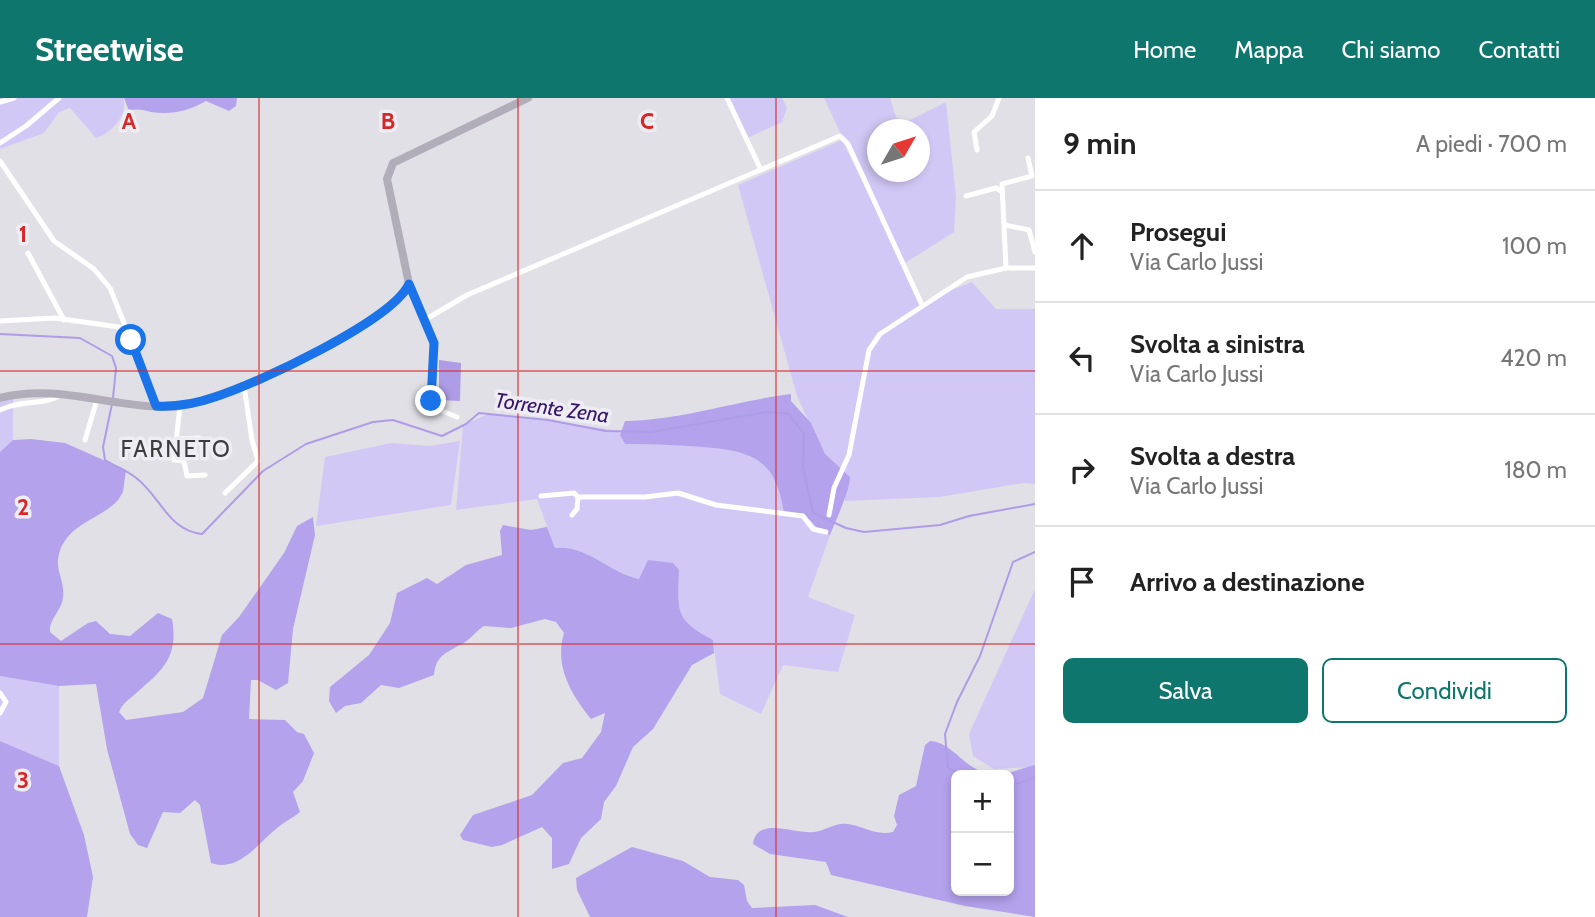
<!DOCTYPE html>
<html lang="it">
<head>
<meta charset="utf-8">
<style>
  :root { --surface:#fff; --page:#f2f2f2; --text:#222; --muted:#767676; --line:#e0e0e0; --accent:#0f766e }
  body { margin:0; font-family:Cabin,sans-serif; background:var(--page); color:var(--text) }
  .controls { position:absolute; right:21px; bottom:21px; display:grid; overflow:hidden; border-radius:10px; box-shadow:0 4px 10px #0003 }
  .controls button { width:63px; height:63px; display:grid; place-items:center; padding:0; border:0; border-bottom:2px solid var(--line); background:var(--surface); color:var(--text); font:35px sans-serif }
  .compass { position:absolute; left:867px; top:21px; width:63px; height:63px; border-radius:50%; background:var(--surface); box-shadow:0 4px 10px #0003; rotate:51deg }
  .stop { position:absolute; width:21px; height:21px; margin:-16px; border:5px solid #1a73e8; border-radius:50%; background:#fff }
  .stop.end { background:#1a73e8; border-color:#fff; box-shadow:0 2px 7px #0008 }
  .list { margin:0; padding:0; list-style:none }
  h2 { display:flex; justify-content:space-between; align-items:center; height:91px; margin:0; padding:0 28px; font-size:30px }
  h2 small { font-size:23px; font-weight:400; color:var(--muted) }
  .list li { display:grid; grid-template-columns:46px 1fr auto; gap:21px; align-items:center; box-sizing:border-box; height:112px; padding:0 28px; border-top:2px solid var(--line) }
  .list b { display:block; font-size:26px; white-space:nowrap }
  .list p { margin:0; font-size:23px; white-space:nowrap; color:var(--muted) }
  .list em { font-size:23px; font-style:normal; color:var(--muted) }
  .actions { display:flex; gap:14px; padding:21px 28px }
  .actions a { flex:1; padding:16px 0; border:2px solid var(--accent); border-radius:10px; text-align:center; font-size:24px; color:var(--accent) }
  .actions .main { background:var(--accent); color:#fff }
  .icon { flex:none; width:38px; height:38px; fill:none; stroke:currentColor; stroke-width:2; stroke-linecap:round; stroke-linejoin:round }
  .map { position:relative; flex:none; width:1035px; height:819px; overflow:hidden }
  header { display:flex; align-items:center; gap:42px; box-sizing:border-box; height:98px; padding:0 35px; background:var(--accent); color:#fff }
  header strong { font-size:33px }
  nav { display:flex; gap:38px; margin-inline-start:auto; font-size:24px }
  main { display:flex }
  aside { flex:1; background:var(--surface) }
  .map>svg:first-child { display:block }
  .green { fill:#d2c8f6; fill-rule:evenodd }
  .forest { fill:#b4a2ed; fill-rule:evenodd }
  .water { fill:#af9ce6 }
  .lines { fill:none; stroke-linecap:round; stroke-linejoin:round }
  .stream { stroke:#af9ce6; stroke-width:2 }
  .street { stroke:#fff; stroke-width:5 }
  .secondary { stroke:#b1aeb9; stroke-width:8 }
  .route { stroke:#1a73e8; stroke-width:9 }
  .grid { fill:none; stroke:#d62828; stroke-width:2; stroke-opacity:0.55 }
  .labels { text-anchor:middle; stroke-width:7; stroke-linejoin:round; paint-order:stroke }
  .water-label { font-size:21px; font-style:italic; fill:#37156a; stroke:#eeedf3 }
  .quarter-label { font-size:23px; letter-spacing:2px; fill:#3c3b3e; stroke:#eeedf3 }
  .grid-label { font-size:23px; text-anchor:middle; font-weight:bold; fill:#d62828; stroke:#eeedf3; stroke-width:7; stroke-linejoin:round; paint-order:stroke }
</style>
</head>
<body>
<header>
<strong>Streetwise</strong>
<nav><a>Home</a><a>Mappa</a><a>Chi siamo</a><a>Contatti</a></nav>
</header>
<main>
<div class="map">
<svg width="1035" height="819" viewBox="0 0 1035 819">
  <rect width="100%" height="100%" fill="#e1e0e6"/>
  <!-- green -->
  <g class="green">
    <path d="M0,0H123C129,16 111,36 96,40L70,10L59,14L44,35L0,51Z"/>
    <polygon points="725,0 782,0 787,10 782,24 747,40"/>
    <path d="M824,0H890L896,19L906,24L946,4L956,99L954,134L902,167L919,205L972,184L996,211H1035V386L1023,385L940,399L845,403L797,298L738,87L842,42L874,107ZM878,32H920V74H878Z"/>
    <polygon points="13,298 13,342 0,354 0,302"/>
    <path d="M499,316L621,333L620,337L625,346C651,346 676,347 702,349C753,353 776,361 784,416L810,422L819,432L830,437L808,499L855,517L838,574L783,567L761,616L720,596L713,542C674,521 678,514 679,472L644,470L640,481C609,474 588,447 555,450L537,401L456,412L463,327L486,317Z"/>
    <polygon points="460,343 451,407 316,428 325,359 391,345 430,348"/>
    <polygon points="1035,491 1035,669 994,671 973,658 969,636"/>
    <polygon points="0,578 59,588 59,668 0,643"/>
  </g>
  <!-- forest -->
  <g class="forest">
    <path d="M124,0H237L236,8L229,13L206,3C188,13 172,17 151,14C142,12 138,10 129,13Z"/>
    <path d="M791,296V303L811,325L825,356L850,379C850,392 836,422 830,437L819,432L810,422L784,416C776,361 753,353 702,349C676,347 650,346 625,346L620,337L625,323C682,322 735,303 791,296Z"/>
    <path d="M31,341L65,345L126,372L123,394L118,402C101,422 62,426 58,462C57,474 65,486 63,499C62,513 49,520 50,534L61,543L88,525L96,523L110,536L130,538L158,515L172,521C179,560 162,573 134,597C127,603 122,606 119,614L126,622L183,614L203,600L222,537L239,519L284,455L297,428L313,419L315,437L293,531L288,585L276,592L258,582H251L249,621L285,622L297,634L304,636L314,655L303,683L293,694L300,714C293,720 284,724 277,730C259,744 239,775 211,765L200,707L195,702L180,715L163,714L147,750L138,747L130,736L107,651L96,586L59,588L0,578V354L13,342Z"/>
    <path d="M503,427L531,432L547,429L555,450C588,447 608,474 639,481L648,462L673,465L679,472C678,514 674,521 713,542L714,555L692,567L653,631L633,649L616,688L604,704L601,721L581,740L569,766L552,771V740L542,729L502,747L492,749L463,742L460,737L473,717L532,697L563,665L582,660L601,634L605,615L591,621C571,596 554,568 564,535L556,524L545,521L511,530L484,528C476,533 471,541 462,546C446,555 436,557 434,577L399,590L381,587L361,605L345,608L336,615L329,603L330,589L369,557L390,525L397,495L427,480L437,486L466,467L502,457L500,433Z"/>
    <polygon points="0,643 59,668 84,737 93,779 87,819 0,819"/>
    <path d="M930,643C953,644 965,673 991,676C1005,678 1021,670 1035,667V819L965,808L831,777L826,764L770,756L753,746C757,717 796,737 814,734C823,733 832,727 841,726C859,724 872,739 893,734L897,727L894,718L899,697L916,688L925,647ZM956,677H1009V793H956Z"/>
    <polygon points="632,749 683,763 710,779 738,782 744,787 747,803 752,810 815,807 848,819 590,819 577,792 576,780"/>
  </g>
  <!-- water -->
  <polygon class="water" points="439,262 461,265 460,303 439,302"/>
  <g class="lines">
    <!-- stream -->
    <g class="stream">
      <polyline points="0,236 80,240 112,258 116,270 113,300"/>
      <path d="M112,306L103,349L105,362C115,368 126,372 135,379C160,397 168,433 202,436L263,373L306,346L373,324L393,322L442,338L466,326L479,315L548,322L606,333L651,334L767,314L789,316L804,336L803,369L813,415L846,430L864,434L940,427L969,418L1035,406"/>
      <polyline points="962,677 948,670 945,636 957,604 980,558 1013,464 1035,454"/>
      <polyline points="1009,689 1035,679"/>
    </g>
    <!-- street -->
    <g class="street">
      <polyline points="727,0 761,72"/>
      <polyline points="0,4 14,0"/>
      <polyline points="0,45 26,28 59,0"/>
      <polyline points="977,52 974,34 992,18 999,0"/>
      <polyline points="0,63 54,143 94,171 110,190 126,230"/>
      <polyline points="966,98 996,90 1001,93"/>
      <polyline points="1005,127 1029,132 1035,154"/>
      <polyline points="28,155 64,222"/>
      <polyline points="1006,170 1002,86 1032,78 1028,60"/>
      <polyline points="409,186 434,245 431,303 437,311 457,319"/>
      <polyline points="0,223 55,220 126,230 156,308"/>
      <polyline points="423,223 467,197 840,38 848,46 922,207"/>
      <polyline points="180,308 174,362 184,363 187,378 205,377"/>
      <path d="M0,312C22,301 44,308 61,297"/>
      <polyline points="176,341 199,340"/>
      <polyline points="85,342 96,305"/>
      <polyline points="225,395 258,363 252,342 244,288"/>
      <polyline points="541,398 574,395 578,399 645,399 678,395 716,407 803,418 813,431 826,434"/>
      <polyline points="572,417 577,411 578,399"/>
      <polyline points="829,417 834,390 849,357 869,252 880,236 967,179 1006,170 1035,170"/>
      <polyline points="0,595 6,604 0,615"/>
    </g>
    <!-- secondary -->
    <path class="secondary" d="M0,300C56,285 113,310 170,309C216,308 391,227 409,186L387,81L393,65L528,0"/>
  </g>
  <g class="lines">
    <!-- route -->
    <path class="route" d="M131,242L156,308C177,309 195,306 215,299C256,286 392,223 409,186L434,245L431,303"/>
  </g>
  <!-- grid -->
  <path class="grid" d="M259,0V819M518,0V819M776,0V819M0,273H1035M0,546H1035"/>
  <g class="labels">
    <!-- water labels -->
    <g class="water-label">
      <text transform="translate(552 310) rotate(8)" y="7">Torrente Zena</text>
    </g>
    <!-- quarter labels -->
    <g class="quarter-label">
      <text x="176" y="359">FARNETO</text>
    </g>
  </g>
  <g class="grid-label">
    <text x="129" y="31">A</text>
    <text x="388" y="31">B</text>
    <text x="647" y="31">C</text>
    <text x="23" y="144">1</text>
    <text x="23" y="417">2</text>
    <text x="23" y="690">3</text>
  </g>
</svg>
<div class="controls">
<button>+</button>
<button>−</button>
</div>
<svg class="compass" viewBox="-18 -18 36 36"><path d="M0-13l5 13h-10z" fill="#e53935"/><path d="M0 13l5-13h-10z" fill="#767676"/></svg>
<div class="stop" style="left:131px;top:242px"></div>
<div class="stop end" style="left:431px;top:303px"></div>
</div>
<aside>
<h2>9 min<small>A piedi · 700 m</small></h2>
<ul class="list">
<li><svg class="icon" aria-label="ahead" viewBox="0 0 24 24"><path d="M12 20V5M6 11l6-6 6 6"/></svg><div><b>Prosegui</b><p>Via Carlo Jussi</p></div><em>100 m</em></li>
<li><svg class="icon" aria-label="left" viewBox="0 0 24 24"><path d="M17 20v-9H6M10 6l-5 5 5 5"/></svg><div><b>Svolta a sinistra</b><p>Via Carlo Jussi</p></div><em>420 m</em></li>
<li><svg class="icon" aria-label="right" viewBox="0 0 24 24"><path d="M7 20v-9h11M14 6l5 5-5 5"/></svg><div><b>Svolta a destra</b><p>Via Carlo Jussi</p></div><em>180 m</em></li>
<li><svg class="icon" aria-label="arrive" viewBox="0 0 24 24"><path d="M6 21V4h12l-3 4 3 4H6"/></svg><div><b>Arrivo a destinazione</b></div></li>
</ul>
<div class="actions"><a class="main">Salva</a><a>Condividi</a></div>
</aside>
</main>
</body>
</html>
